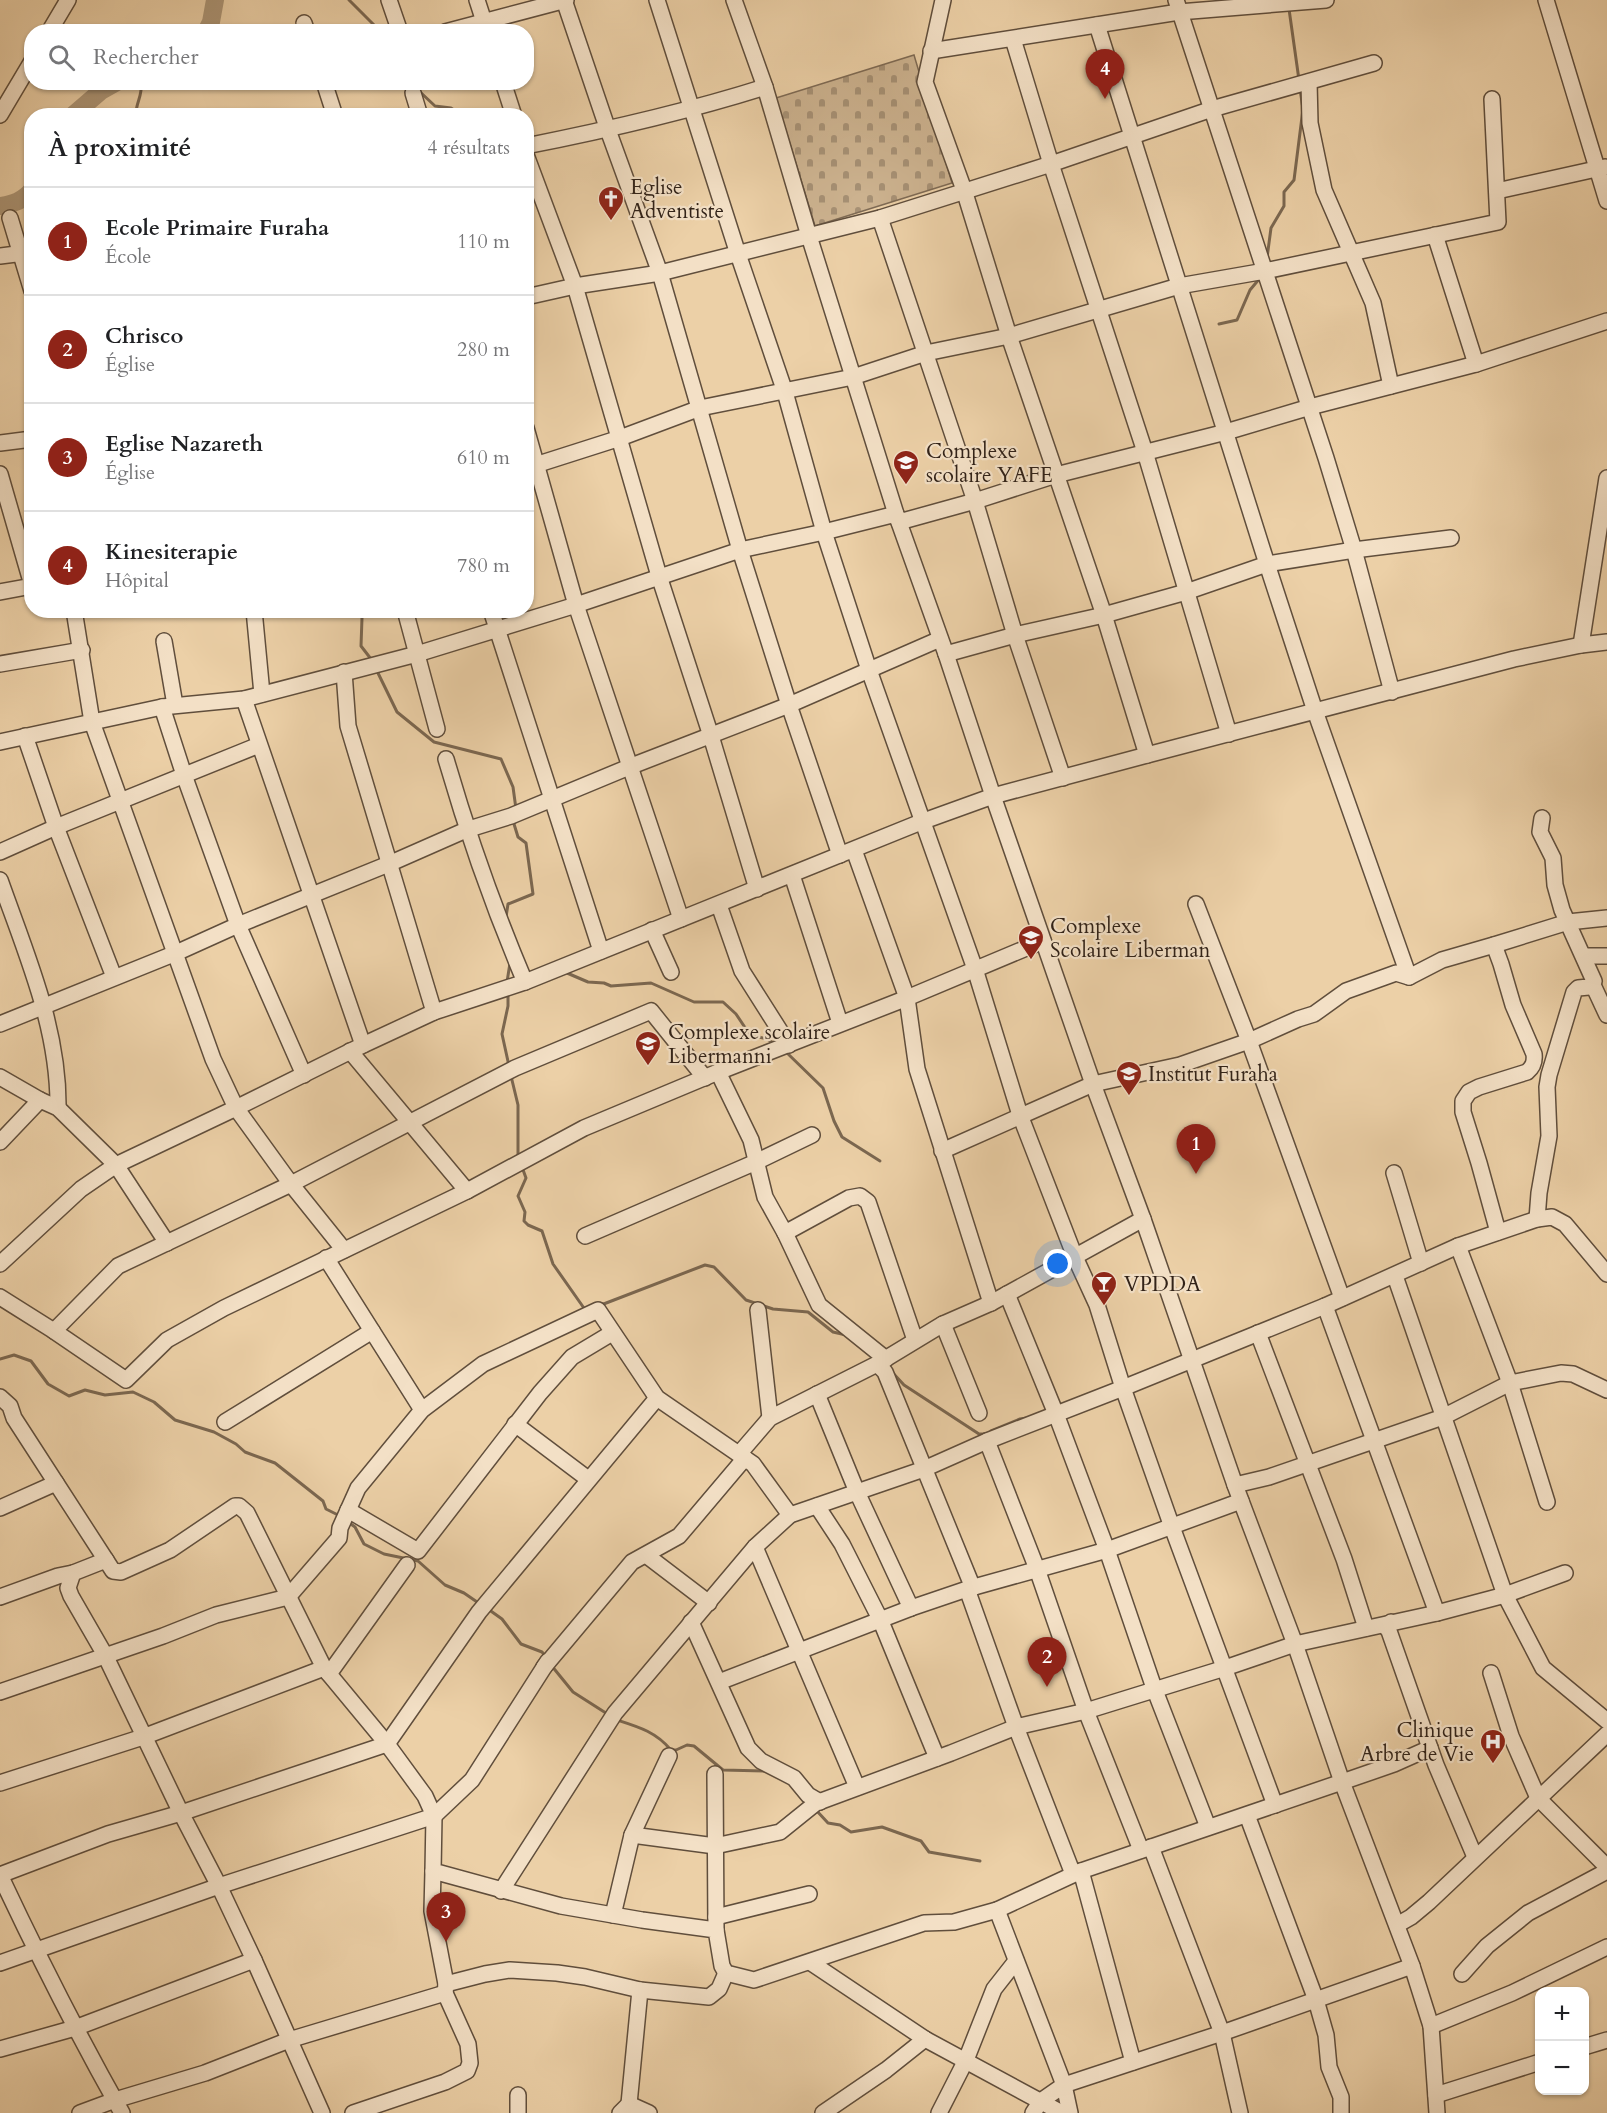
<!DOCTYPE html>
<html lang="fr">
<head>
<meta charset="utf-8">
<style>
  :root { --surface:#fff; --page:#f6f6f6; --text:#202124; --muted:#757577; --line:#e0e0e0; --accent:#8f2418 }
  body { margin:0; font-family:Cardo,serif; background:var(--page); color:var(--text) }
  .controls { position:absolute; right:18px; bottom:18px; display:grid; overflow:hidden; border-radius:12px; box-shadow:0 2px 4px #0004 }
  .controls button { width:54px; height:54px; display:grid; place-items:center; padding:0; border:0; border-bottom:2px solid var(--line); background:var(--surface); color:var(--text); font:30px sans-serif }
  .you { position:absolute; left:1058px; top:1264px; width:21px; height:21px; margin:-15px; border:4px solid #fff; border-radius:50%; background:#1a73e8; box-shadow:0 0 0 9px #1a73e833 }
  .badge { display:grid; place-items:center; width:39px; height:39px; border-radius:50%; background:var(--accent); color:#fff; font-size:20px; font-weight:700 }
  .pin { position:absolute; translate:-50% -50px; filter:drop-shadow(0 2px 3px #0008) }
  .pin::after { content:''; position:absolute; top:32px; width:21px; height:18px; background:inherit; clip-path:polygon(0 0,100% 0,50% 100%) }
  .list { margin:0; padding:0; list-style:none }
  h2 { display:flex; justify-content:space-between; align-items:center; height:78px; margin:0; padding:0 24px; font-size:26px }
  h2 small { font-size:20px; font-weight:400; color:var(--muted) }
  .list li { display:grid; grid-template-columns:39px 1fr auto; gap:18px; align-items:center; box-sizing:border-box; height:108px; padding:0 24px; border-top:2px solid var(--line) }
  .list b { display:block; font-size:22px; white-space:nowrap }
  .list p { margin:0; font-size:20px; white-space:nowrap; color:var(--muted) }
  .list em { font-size:20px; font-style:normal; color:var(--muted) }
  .icon { flex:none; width:33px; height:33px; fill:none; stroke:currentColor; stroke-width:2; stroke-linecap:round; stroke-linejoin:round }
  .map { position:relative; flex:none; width:1607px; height:2113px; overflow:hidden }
  .search { position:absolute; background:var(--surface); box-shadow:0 2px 4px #0004; left:24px; top:24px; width:510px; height:66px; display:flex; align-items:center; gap:15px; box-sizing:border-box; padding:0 21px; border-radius:24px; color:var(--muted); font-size:22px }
  .panel { position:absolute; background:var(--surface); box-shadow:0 2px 4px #0004; left:24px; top:108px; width:510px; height:510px; border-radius:24px }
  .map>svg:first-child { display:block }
  .cemetery { fill:url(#cemetery-stones); stroke:#7e6a54; stroke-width:1.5 }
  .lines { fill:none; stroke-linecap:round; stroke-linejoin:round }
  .stream { stroke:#7b6750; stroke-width:3 }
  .river { stroke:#ac9576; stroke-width:18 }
  .minor-casing { stroke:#604e3c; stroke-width:18 }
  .minor { stroke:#f3e0c6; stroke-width:15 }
  .labels { text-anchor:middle; stroke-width:4.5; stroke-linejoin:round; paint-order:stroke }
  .poi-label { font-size:21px; fill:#312218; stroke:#f3e0c6; text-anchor:start }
</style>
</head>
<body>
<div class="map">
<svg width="1607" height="2113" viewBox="0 0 1607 2113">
  <defs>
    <pattern id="cemetery-stones" width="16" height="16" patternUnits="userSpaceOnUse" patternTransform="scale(1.5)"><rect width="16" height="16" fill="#ccb28f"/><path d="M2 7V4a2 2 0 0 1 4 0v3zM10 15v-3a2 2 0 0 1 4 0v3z" fill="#a69074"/></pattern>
  </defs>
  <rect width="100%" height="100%" fill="#ecd0a7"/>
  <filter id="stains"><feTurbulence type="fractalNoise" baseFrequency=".00333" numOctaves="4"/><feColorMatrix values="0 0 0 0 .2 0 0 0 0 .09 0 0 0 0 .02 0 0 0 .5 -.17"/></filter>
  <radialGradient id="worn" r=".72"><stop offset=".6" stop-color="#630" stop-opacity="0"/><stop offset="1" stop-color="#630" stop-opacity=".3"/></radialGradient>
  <!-- cemetery -->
  <polygon class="cemetery" points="914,55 952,183 815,226 776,98"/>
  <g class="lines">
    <!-- stream -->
    <g class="stream">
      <polyline points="349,0 381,32"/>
      <polyline points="1289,9 1299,80"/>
      <polyline points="419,91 435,106 451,108 463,116"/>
      <path d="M136,116C135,103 143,97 141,82"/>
      <polyline points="1267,258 1271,228 1284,206 1284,192 1294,180 1303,109 1300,89"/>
      <polyline points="1219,324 1237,320 1250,290 1260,278"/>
      <polyline points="358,610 362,618 361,646 371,659"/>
      <polyline points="377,671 397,712 434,742 501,759 513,787 516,809"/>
      <polyline points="506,917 508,904 533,894 526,843 518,837 514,824 516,821"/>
      <polyline points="567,973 588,982 604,983 611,986 651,983 694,1002 723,1002 736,1014 750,1035 767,1039 775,1044"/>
      <polyline points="507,982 510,963"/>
      <polyline points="508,994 508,1006 502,1034 509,1066"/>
      <polyline points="785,1051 823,1088 834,1121 842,1137 880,1161"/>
      <polyline points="511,1076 518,1105 518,1158"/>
      <polyline points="522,1167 526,1178 518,1196 525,1212 524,1221 528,1225 542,1231 553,1264 586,1311"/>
      <polyline points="601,1305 705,1265 714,1267 746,1300 773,1309 808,1312 833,1332 846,1335"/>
      <polyline points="0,1359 14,1355 31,1361 48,1384 69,1396 85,1390 105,1395 133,1392 154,1402 175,1420 214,1432 236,1444 245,1452 275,1463 323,1501 326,1509 340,1516"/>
      <polyline points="892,1372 904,1385 979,1434 985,1434"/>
      <polyline points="991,1431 1020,1419 1027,1418"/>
      <polyline points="348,1522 355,1527 364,1544 384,1554 418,1561 445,1585 464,1593 480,1604"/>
      <polyline points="488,1609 502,1619 521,1644 542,1652 546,1657"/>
      <polyline points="551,1665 573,1692 609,1715"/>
      <path d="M617,1720C639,1727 656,1732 671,1750H676L687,1745L694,1746L723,1770L764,1771"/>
      <polyline points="816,1810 828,1823 840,1825 851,1832 882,1827 921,1841 929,1852 980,1861"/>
    </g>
    <!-- river -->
    <g class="river">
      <polyline points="206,32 211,22 215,0"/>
      <polyline points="72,116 101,91 117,82"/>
      <path d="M0,206C13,204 23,201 32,190"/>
    </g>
    <defs>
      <g id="minor">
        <polyline points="389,0 400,32"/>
        <polyline points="477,0 487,31"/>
        <polyline points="564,0 608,130 660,273 740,550 789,705 840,855"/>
        <polyline points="657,0 738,254 785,392 824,532 869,670 975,969 1020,1115 1075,1257 1097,1305 1123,1388 1172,1527 1275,1805"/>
        <polyline points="734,0 765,87 809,236 896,514 946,654 993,796 1093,1084 1143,1219 1235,1485 1295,1644 1342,1782 1412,1966 1431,2026 1437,2113"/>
        <polyline points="943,0 925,82 964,190 1009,336 1104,615 1147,755"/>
        <polyline points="1176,0 1326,458 1354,550 1392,692"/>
        <polyline points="1546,0 1607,201"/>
        <polyline points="304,23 307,32"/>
        <polyline points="1097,25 1267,564 1315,711 1409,977"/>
        <polyline points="49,32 68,0"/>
        <polyline points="445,32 566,0"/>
        <polyline points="1013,39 1051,164 1145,452 1229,734"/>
        <polyline points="931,51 1179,12 1326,0"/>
        <polyline points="324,82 335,116"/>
        <polyline points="503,82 514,116"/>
        <polyline points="1309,82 1310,123 1324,190 1373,303 1391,386"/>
        <polyline points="413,93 420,116"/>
        <polyline points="0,115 32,61"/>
        <path d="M526,146C607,130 686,112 765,87"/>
        <polyline points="526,155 575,286 659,576 711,736 757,889"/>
        <polyline points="1497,191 1605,167"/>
        <polyline points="10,218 32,291"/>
        <polyline points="880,218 975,501 1015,635 1063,778"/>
        <polyline points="1435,235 1476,364"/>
        <polyline points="0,256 32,252"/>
        <polyline points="526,297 575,286 660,273 880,218 1051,164 1212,109 1374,63"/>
        <polyline points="526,428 576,605 681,919"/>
        <polyline points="0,443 32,439"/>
        <polyline points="526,468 620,438 700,408 853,377 926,353 1009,336 1179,286 1265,271 1498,222 1492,99"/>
        <polyline points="0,474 32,585"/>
        <polyline points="899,522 975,501 1056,475 1226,432 1310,407 1476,364 1607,321"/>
        <polyline points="0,592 32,586"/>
        <polyline points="74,610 92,722 213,1059 236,1108 291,1184 344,1250"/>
        <polyline points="254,610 262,694"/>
        <polyline points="405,610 437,729"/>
        <polyline points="491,610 601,951"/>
        <polyline points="164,641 175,705"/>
        <polyline points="1581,645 1607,478"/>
        <polyline points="946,654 1015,635 1104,615 1186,592 1267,564 1354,550 1451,538"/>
        <polyline points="0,664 82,650"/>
        <polyline points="344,672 348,726 434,1012"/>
        <polyline points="244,699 363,1045"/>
        <polyline points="162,707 184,775 238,925 304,1075"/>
        <polyline points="25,736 56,827 114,977"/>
        <polyline points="0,742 162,707 244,699 417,654 576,605 740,550 824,532 896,514"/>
        <path d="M446,759C468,835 494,909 525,982"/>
        <polyline points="854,850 907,998 917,1069 991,1303"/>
        <polyline points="0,852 56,827 259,745"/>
        <polyline points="792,875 840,1023"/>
        <path d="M0,880C26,954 59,1028 58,1108"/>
        <polyline points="1196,904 1249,1041 1342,1298"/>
        <polyline points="719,905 742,971 789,1045"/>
        <polyline points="652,930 671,972"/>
        <path d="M1494,945L1501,964L1513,1005L1534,1054C1535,1062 1533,1067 1527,1072L1479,1087L1469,1092L1463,1101V1112L1479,1163L1498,1232"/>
        <polyline points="1584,956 1607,956"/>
        <polyline points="1593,985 1607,1015"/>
        <polyline points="0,1024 176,953 238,925 391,863 466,830 511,816 629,767 789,705 940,639"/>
        <polyline points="350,1051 467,1191"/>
        <polyline points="718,1072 751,1140 765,1197 785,1233 849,1198 860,1196 868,1202 915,1340"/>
        <polyline points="0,1077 40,1100 58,1108 116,1165 167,1243"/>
        <polyline points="0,1142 40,1100"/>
        <polyline points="942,1151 1093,1084 1180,1065 1249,1041 1298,1019 1314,1014 1346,991 1396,973 1409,977 1442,960 1494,945 1568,922 1607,918"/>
        <polyline points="1394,1173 1421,1263"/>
        <polyline points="1537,1219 1539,1193 1549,1136 1547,1087 1549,1075 1574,992 1578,988 1589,987 1594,981 1562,910 1555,885 1553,858 1540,832 1542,818"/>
        <polyline points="785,1233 819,1305 886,1359"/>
        <polyline points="585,1236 756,1162 812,1135"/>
        <polyline points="1458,1246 1510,1383 1547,1502"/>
        <polyline points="326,1258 422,1410"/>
        <polyline points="0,1264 81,1189 116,1165 236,1108 363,1045 434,1012 525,982 921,822 993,796 1147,755 1514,659 1581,645 1607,642"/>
        <polyline points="1395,1276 1505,1595 1543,1668 1607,1721"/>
        <polyline points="1007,1294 1056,1414 1107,1550 1154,1688 1208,1827"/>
        <polyline points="0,1297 54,1331 126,1380 167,1340 224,1308 467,1191 584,1128 718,1072 907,998 1043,941"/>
        <polyline points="1325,1306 1437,1613"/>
        <polyline points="758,1310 770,1418"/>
        <polyline points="943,1324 979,1413"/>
        <polyline points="54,1331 118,1266 291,1184 515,1068 651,1011 705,1078"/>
        <polyline points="1258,1333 1344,1559 1366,1628"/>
        <polyline points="877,1364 885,1372 973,1588"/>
        <polyline points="817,1394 857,1492 911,1608"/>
        <polyline points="0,1397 10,1406 14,1418 113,1571 121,1572 170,1550 235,1506 239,1506 247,1513 324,1668 387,1744 425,1796 434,1816 433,1871 561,1906 642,1920 716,1930 722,1966 726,1973 754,1980 924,1923 954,1922 997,1910 1081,1871 1342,1782 1394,1764 1430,1748"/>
        <polyline points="225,1422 372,1331"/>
        <polyline points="515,1424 588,1479"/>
        <polyline points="987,1441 1037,1569 1086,1711 1141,1850"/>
        <polyline points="739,1454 770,1418 877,1364 943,1324 991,1303 1143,1219"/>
        <polyline points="1235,1485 1269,1477 1443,1417 1510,1383 1561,1373 1573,1374 1607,1390"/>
        <polyline points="817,1506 842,1544 880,1619 937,1758"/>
        <polyline points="0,1508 56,1483"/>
        <polyline points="348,1510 418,1551 540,1393 572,1357 612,1333"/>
        <polyline points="755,1547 857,1787"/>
        <polyline points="646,1555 709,1603"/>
        <polyline points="106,1560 73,1573 68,1588 71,1596 105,1655 181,1813 219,1886 254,1960 322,2113"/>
        <polyline points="967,1589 1016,1727 1073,1874"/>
        <polyline points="0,1597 58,1576 73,1573"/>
        <polyline points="691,1622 748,1748 761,1761 794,1778 808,1795 820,1802"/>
        <polyline points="1391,1622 1386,1627 1389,1631 1436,1765 1475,1857"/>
        <polyline points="544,1667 632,1562 679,1536 745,1458"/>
        <polyline points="1491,1673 1511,1736 1538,1798 1607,1867"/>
        <polyline points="329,1674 407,1565"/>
        <polyline points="719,1682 911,1608 967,1589 1107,1550 1241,1501"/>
        <polyline points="0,1692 163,1636 216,1615 288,1597 339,1538 340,1528 358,1488 422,1410 483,1364 598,1310 657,1398 753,1464 790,1515"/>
        <polyline points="715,1774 716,1930"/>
        <polyline points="0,1783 143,1737 324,1668"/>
        <polyline points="1247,1815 1316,2000 1326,2035 1329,2067 1341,2097 1341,2113"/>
        <polyline points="632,1835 715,1846 780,1832 816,1803 951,1753 1016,1727 1086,1711 1225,1668 1295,1644 1437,1613 1505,1595 1565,1573"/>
        <polyline points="1151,1847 1222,2033 1240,2113"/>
        <polyline points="1081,1871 1133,2062"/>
        <polyline points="0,1875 108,1834 181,1813 387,1744 479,1612 657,1398"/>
        <path d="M0,1875C38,1956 78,2035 122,2113"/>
        <polyline points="501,1891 615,1713 755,1547 790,1515 924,1469 987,1441 1123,1388 1325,1306 1458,1246 1537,1219 1552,1217 1565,1224 1607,1274"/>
        <polyline points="997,1910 1064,2085 1070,2113"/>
        <polyline points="613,1915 632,1835 669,1756"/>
        <polyline points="716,1917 809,1894"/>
        <polyline points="1397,1925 1411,1917 1429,1902 1607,1734"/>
        <polyline points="810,1962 925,2039 1062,2113"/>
        <polyline points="0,1963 219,1886 434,1816 472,1780 548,1661"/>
        <polyline points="1462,1974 1487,1946 1528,1913 1607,1871"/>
        <polyline points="446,1984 485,1974 510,1970 557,1973 585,1977 640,1990 709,1997 719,1989 726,1973"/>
        <polyline points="1431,2026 1512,1993 1607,1947"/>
        <polyline points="1584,2047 1607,2040"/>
        <polyline points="0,2049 75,2028 254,1960"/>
        <polyline points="518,2095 518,2113"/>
        <polyline points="1436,2095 1540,2062"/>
        <polyline points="629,2104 640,1990"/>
        <polyline points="80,2113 115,2100 205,2073 289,2040 445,1993"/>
        <polyline points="353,2113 445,2082 467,2071 470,2063 468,2044 445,1993 446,1984 432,1911 433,1871"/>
        <polyline points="620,2113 629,2104 649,2113"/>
        <polyline points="823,2113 886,2070 925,2039"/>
        <polyline points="939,2113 966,2060 994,1989 1016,1961"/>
        <polyline points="1033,2113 1041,2101 1064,2085 1222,2033 1412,1966"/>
      </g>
    </defs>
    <!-- minor casing -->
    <use href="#minor" class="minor-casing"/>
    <!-- minor -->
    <use href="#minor" class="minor"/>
  </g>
  <!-- icons -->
  <defs>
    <symbol id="church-pin" viewBox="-11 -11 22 30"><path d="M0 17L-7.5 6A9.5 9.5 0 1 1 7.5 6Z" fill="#8f2418" stroke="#f3e0c6"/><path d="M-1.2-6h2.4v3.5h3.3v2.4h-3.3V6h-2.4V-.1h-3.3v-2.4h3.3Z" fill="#fff"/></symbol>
    <symbol id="school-pin" viewBox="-11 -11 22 30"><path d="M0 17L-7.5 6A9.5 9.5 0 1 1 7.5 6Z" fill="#8f2418" stroke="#f3e0c6"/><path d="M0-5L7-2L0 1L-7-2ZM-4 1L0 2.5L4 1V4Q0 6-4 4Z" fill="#fff"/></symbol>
    <symbol id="bar-pin" viewBox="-11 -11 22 30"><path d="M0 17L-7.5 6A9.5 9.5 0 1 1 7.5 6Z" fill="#8f2418" stroke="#f3e0c6"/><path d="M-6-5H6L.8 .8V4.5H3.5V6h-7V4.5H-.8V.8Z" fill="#fff"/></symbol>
    <symbol id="hospital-pin" viewBox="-11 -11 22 30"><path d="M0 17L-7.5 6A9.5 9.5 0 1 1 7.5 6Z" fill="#8f2418" stroke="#f3e0c6"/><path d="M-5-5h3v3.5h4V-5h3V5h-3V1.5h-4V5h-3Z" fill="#fff"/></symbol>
  </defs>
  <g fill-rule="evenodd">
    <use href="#church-pin" x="596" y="184" width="30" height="40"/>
    <use href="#school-pin" x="891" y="448" width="30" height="40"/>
    <use href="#school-pin" x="1016" y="923" width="30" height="40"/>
    <use href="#school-pin" x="633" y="1029" width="30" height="40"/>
    <use href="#school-pin" x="1114" y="1059" width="30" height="40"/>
    <use href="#bar-pin" x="1089" y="1269" width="30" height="40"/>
    <use href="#hospital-pin" x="1478" y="1727" width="30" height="40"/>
  </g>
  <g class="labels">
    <!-- poi labels -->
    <g class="poi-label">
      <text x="630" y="194">Eglise<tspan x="630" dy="24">Adventiste</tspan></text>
      <text x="926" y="458">Complexe<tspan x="926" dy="24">scolaire YAFE</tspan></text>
      <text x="1050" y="933">Complexe<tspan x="1050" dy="24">Scolaire Liberman</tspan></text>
      <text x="668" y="1039">Complexe scolaire<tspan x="668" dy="24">Libermanni</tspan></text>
      <text x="1148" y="1081">Institut Furaha</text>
      <text x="1124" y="1291">VPDDA</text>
      <text x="1474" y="1737" text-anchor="end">Clinique<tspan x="1474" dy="24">Arbre de Vie</tspan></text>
    </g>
  </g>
  <rect width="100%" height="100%" filter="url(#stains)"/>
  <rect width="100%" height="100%" fill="url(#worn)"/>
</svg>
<div class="controls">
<button>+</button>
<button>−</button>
</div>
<div class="you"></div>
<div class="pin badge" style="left:1196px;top:1174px">1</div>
<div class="pin badge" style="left:1047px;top:1687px">2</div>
<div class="pin badge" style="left:446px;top:1942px">3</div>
<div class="pin badge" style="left:1105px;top:99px">4</div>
<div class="search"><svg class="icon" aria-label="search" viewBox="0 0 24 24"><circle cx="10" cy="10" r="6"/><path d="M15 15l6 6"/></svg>Rechercher</div>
<section class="panel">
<h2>À proximité<small>4 résultats</small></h2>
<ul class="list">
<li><span class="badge">1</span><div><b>Ecole Primaire Furaha</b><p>École</p></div><em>110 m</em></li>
<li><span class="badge">2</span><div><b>Chrisco</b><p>Église</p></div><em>280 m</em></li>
<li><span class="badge">3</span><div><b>Eglise Nazareth</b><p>Église</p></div><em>610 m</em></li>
<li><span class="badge">4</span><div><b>Kinesiterapie</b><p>Hôpital</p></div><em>780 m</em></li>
</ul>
</section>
</div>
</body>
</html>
